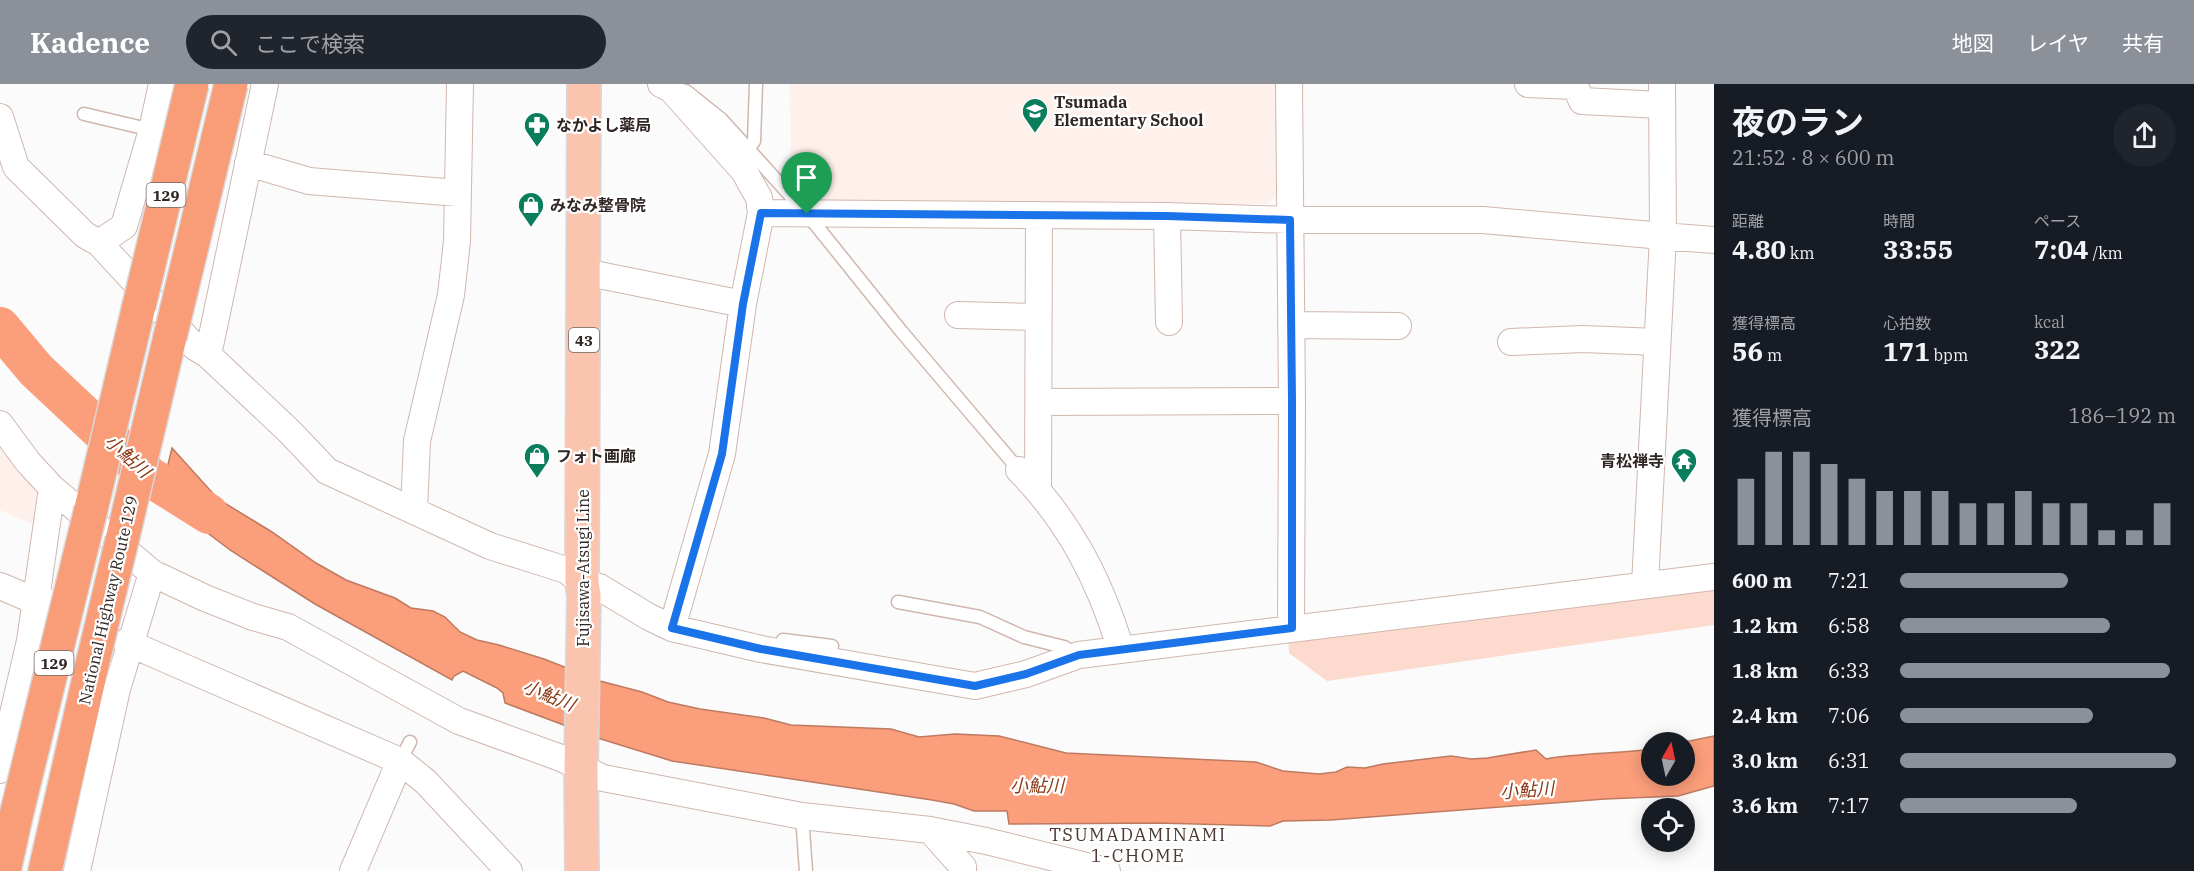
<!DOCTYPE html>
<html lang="ja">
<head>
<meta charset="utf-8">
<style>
	body { margin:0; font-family:"IBM Plex Serif","Noto Sans JP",serif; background:#20242c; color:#f1f3f6; height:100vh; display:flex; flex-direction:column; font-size:22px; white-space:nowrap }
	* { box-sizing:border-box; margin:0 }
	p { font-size:20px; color:#9ea1a6 }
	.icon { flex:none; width:33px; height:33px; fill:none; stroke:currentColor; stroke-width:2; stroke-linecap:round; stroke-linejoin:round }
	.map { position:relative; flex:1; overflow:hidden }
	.side { display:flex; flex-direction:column; background:#171b24; width:480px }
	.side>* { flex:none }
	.needle { width:39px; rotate:9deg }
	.fabs { position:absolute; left:1641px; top:648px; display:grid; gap:12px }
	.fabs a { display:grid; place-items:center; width:54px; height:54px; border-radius:50%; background:#171b24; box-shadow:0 3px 15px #0003; font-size:30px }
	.pin { position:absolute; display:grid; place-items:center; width:51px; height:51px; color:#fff; margin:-62px -26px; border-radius:50% 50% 50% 0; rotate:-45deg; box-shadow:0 0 6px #0007 }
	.pin .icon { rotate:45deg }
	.round { display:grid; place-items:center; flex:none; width:63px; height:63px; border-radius:32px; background:#20242c }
	.overview { display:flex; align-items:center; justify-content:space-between; height:102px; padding:0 18px }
	h1 { font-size:33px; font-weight:700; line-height:45px }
	.metrics { display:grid; grid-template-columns:repeat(3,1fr); gap:9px; height:102px; padding:6px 18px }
	.metrics div { display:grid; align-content:center }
	.metrics b { font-size:26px; font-weight:700 }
	.metrics small { font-size:16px; font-weight:400 }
	.metrics p { font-size:16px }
	.chart { height:168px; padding:12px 18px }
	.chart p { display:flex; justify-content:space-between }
	.chart svg { width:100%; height:108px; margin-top:6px; stroke:#8c9099; stroke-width:6 }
	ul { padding:0 18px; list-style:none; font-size:20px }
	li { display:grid; grid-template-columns:96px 72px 1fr; align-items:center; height:45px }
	li i { height:15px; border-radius:8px; background:#8c9099 }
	header { display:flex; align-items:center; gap:36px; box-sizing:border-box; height:84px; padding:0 30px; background:#8c9099; color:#fff }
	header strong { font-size:28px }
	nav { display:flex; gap:33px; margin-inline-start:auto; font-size:21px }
	.search { width:420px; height:54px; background:#20242c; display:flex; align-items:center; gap:15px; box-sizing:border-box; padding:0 21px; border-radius:33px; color:#9ea1a6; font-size:22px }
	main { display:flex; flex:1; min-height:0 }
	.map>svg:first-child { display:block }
	.built { fill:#fef1eb }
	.green { fill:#fcdacd }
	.water { fill:#fb9e7b; stroke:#be7a61; stroke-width:1.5 }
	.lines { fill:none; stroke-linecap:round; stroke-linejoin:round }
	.river { stroke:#fb9e7b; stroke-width:40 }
	.lane-casing { stroke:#d0b7ae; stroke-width:15 }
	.street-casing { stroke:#d0b7ae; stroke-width:28 }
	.primary-casing { stroke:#dad8d7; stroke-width:36 }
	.highway-casing { stroke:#dad8d7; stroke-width:36 }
	.lane { stroke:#fff; stroke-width:12 }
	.street { stroke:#fff; stroke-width:26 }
	.primary { stroke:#fbc4ae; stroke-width:33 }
	.highway { stroke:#f99c78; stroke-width:33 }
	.highway-bridge-casing { stroke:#dad8d7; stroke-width:36; stroke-linecap:butt }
	.highway-bridge { stroke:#f99c78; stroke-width:33 }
	.route-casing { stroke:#fff; stroke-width:12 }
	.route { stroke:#1a73e8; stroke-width:8 }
	.labels { text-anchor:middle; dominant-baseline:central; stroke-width:4.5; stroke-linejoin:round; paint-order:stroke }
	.shield { fill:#fff; stroke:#6e6765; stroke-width:1.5 }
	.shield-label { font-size:15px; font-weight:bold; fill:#302623 }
	.poi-label { font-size:16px; font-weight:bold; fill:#302623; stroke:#fff; text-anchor:start }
	.street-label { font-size:16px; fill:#302623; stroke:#fff }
	.water-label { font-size:18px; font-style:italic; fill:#8a3915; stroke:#fff }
	.neighbourhood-label { font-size:18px; letter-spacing:1.5px; fill:#4d3931; stroke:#fff }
</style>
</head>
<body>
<header>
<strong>Kadence</strong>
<div class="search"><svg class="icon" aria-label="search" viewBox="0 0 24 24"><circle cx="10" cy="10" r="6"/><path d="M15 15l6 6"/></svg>ここで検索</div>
<nav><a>地図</a><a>レイヤ</a><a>共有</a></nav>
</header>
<main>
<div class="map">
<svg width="1714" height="787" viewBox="0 0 1714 787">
	<rect width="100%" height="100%" fill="#fbfbfb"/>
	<path class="built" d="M790,0h490l-2,110 -10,10 -444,-1 -33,-20z
		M0,354l43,53 -2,37 -41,-18z"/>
	<path class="green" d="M1714,499v42l-387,56 -38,-28 -1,-19z"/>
	<path class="water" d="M172,364l46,51 54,33 44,31 30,17 49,18 16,10 22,3 12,6 15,15 17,8 22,5 45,14 56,22 42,11 26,10 32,7 64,9 27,7 100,4 28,8 36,-3 44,2 67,17 190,9 27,9 36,3 17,-2 11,-5 18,1 18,-4 68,-8 20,3 16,-1 49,-8 10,9c35,-6 70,-5 105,-10l1,27h32v-34l30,-6v50l-36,10 -73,3 -274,21 -48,1 -13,5 -112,-3 -149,1 -2,-13h-33l-20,-7 -22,-4 -260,-39 -71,-22 -96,-36 -2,-10 -6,-5 -34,-17 -9,5 -2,4 -137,-76 -85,-54 -70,-53z"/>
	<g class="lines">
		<path class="river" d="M0,243l36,43 114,107 59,37"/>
		<g class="lane-casing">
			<path id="lane" d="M686,7l35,28 86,95 94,117 118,139
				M84,30l68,16
				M748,66l6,-9 2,-57
				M898,518l82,15 44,20 40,10 14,8
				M780,568l3,-12 49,6
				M400,677l10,-19
				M802,732l4,55"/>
		</g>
		<g class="street-casing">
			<path id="street" d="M661,0l10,5 73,82 15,27 2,15 -18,91 -21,150 -50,174
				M1289,0l3,317 -1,227
				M1528,0l47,2 7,15 79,4
				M1662,0l1,152 51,4
				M0,33l16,50 69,68 14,8 96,104 13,8 81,76 38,40 163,75 76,24 16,12 17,5 50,30 23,11 89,21 214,37 51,-12 53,-19 635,-78
				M248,79l61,18 149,12
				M761,129l406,3 123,4h193l180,16 -18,349
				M1167,132l2,106
				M99,159l25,-17 28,-96 10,-46
				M584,188l159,32
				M958,231l80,2
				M1291,241l107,1
				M1511,258l72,-3 74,3
				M208,271l57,-271
				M1039,318l253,-1
				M0,340l28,38 24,26 100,85 53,25 48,19 35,10 171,94 102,37 42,20 199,38 128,14 56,11 121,30
				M1019,386c51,52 81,111 102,180
				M1038,405l1,-274
				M414,426l3,-69 34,-146 6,-54 3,-157
				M0,502l26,11 20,4
				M126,558l274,119 26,21 83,89
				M0,686l30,-129 22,-153
				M930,746l33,37v4
				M77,787l40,-182 35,-116
				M353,787l47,-110"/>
		</g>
		<g class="primary-casing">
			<path id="primary" d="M582,787l-1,-103 3,-172 -2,-14 2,-498"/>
		</g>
		<g class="highway-casing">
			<path id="highway" d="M91,425l48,-203
				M122,456l48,-203
				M4,787l12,-55
				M45,787l47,-206"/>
		</g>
		<use href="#lane" class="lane"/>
		<use href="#street" class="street"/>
		<use href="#primary" class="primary"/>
		<use href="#highway" class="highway"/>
		<g class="highway-bridge-casing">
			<path id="highway-bridge" d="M139,222l53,-222
				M170,253l61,-253
				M92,581l30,-125
				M16,732l75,-307"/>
		</g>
		<use href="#highway-bridge" class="highway-bridge"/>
	</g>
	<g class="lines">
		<g class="route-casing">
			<path id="route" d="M761,129l406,3 123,4 2,180v228l-213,27 -53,19 -51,12 -214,-37 -89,-21 50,-174 21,-150z"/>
		</g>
		<use href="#route" class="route"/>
	</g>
	<defs>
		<g id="school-pin" transform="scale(1.35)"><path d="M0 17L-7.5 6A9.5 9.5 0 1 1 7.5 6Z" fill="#0a7e5c" stroke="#fff"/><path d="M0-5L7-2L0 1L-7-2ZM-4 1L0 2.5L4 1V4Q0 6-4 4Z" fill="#fff"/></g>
		<g id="pharmacy-pin" transform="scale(1.35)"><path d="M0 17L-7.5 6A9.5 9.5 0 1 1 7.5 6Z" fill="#0a7e5c" stroke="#fff"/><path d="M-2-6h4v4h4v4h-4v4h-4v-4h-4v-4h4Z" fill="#fff"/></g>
		<g id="shop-pin" transform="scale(1.35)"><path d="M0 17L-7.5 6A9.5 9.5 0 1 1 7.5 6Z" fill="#0a7e5c" stroke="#fff"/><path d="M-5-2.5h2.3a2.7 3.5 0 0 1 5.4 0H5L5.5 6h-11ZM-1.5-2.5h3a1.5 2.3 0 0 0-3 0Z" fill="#fff"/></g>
		<g id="temple-pin" transform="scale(1.35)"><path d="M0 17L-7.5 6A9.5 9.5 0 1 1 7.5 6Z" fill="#0a7e5c" stroke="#fff"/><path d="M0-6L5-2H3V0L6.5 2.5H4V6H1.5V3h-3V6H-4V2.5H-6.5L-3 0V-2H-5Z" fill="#fff"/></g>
	</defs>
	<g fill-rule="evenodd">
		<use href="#school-pin" x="1035" y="27"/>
		<use href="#pharmacy-pin" x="537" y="41"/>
		<use href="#shop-pin" x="531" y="121"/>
		<use href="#shop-pin" x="537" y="372"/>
		<use href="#temple-pin" x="1684" y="377"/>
	</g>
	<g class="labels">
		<g class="shield">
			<rect x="146.5" y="99" width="39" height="24" rx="4.5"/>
			<rect x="569" y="244" width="30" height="24" rx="4.5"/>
			<rect x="34.5" y="567" width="39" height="24" rx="4.5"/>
		</g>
		<g class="shield-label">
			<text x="166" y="111">129</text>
			<text x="584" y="256">43</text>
			<text x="54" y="579">129</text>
		</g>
		<g class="poi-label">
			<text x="1054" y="18">Tsumada<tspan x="1054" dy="18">Elementary School</tspan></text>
			<text x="556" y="41">なかよし薬局</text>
			<text x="550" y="121">みなみ整骨院</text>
			<text x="556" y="372">フォト画廊</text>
			<text x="1664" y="377" text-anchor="end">青松禅寺</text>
		</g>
		<g class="street-label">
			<text transform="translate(583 484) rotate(-90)">Fujisawa-Atsugi Line</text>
			<text transform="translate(108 516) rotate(-77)">National Highway Route 129</text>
		</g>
		<g class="water-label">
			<text transform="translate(128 372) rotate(42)">小鮎川</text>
			<text transform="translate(549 611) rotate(22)">小鮎川</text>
			<text x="1037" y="701">小鮎川</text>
			<text transform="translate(1527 706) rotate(-4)">小鮎川</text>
		</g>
		<g class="neighbourhood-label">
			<text x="1138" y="750">TSUMADAMINAMI<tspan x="1138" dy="21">1-CHOME</tspan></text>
		</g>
	</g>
</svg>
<div class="fabs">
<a><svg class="needle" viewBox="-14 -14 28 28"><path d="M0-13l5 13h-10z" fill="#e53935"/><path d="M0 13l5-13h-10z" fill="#9ea1a6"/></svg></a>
<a><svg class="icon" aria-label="locate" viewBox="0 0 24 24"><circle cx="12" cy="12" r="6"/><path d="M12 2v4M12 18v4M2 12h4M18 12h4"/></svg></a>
</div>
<div class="pin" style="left:807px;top:130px;background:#1e9e55"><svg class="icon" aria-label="arrive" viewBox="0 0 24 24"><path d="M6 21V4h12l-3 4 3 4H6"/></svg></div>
</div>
<section class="side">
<div class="overview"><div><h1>夜のラン</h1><p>21:52 · 8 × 600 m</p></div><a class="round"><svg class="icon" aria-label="share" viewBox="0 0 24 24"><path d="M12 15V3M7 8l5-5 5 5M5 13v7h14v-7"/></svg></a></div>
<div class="metrics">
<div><p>距離</p><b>4.80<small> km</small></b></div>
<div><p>時間</p><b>33:55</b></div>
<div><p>ペース</p><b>7:04<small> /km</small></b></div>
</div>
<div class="metrics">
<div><p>獲得標高</p><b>56<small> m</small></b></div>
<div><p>心拍数</p><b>171<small> bpm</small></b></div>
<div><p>kcal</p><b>322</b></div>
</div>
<div class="chart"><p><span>獲得標高</span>186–192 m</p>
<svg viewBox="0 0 160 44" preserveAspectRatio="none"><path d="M5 44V17M15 44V6M25 44V6M35 44V11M45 44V17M55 44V22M65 44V22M75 44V22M85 44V27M95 44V27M105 44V22M115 44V27M125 44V27M135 44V38M145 44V38M155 44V27"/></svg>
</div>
<ul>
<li><b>600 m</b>7:21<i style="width:61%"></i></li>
<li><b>1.2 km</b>6:58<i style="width:76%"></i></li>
<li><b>1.8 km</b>6:33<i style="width:98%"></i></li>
<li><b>2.4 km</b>7:06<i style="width:70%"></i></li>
<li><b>3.0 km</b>6:31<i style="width:100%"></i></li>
<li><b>3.6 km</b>7:17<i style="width:64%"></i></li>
</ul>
</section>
</main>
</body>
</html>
